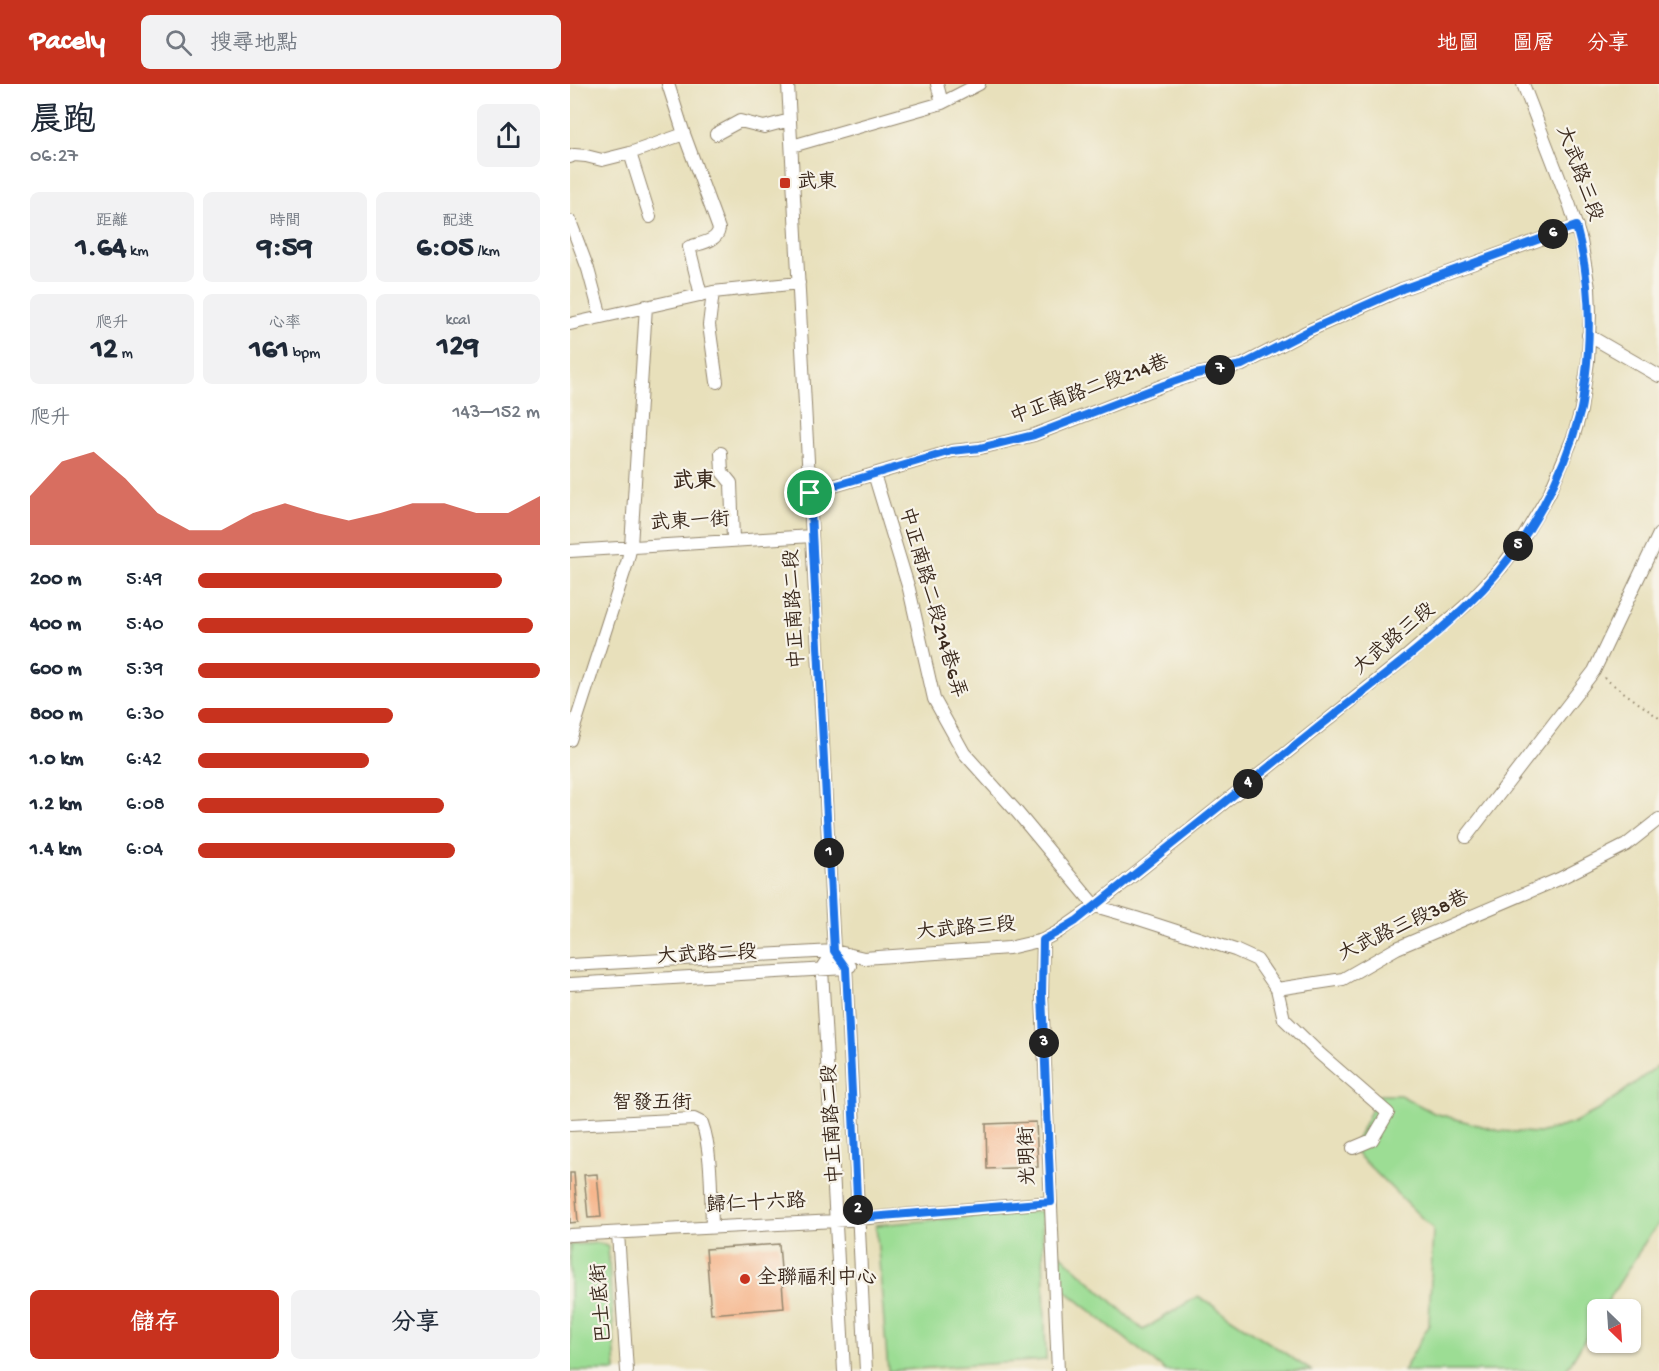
<!DOCTYPE html>
<html lang="zh-TW">
<head>
<meta charset="utf-8">
<style>
	body { margin:0; font-family:"Gochi Hand","LXGW WenKai TC",sans-serif; background:#f2f2f3; color:#1f2937; height:100vh; display:flex; flex-direction:column; font-size:22px; white-space:nowrap }
	* { box-sizing:border-box; margin:0 }
	p { font-size:20px; color:#747a83 }
	.icon { flex:none; width:33px; height:33px; fill:none; stroke:currentColor; stroke-width:2; stroke-linecap:round; stroke-linejoin:round }
	.map { position:relative; flex:1; overflow:hidden }
	.sheet { display:flex; flex-direction:column; background:#fff; width:570px }
	.sheet>* { flex:none }
	.needle { width:39px; rotate:155deg }
	.tools { position:absolute; left:1017px; top:1215px; display:grid; gap:12px }
	.tools a { display:grid; place-items:center; width:54px; height:54px; border-radius:9px; background:#fff; box-shadow:0 2px 4px #0004; font-size:30px }
	.pin { position:absolute; display:grid; place-items:center; width:51px; height:51px; color:#fff; margin:-26px; border:3px solid #fff; border-radius:50%; box-shadow:0 2px 6px #0007 }
	.km { position:absolute; width:30px; height:30px; margin:-15px; border-radius:50%; background:#222; color:#fff; font-size:16px; line-height:30px; text-align:center }
	.round { display:grid; place-items:center; flex:none; width:63px; height:63px; border-radius:9px; background:#f2f2f3 }
	.summary { display:flex; align-items:center; justify-content:space-between; height:102px; padding:0 30px }
	h1 { font-size:33px; font-weight:700; line-height:45px }
	.metrics { display:grid; grid-template-columns:repeat(3,1fr); gap:9px; height:102px; padding:6px 30px }
	.metrics div { display:grid; align-content:center; border-radius:9px; background:#f2f2f3; text-align:center }
	.metrics b { font-size:30px; font-weight:700 }
	.metrics small { font-size:16px; font-weight:400 }
	.metrics p { font-size:16px }
	.chart { height:168px; padding:12px 30px }
	.chart p { display:flex; justify-content:space-between }
	.chart svg { width:100%; height:108px; margin-top:6px; fill:#c8321e; opacity:.7 }
	.cta { display:flex; gap:12px; margin-top:auto; padding:12px 30px }
	.cta a { flex:1; height:69px; border-radius:9px; background:#c8321e; color:#fff; font-size:24px; font-weight:700; line-height:69px; text-align:center }
	.cta a+a { background:#f2f2f3; color:#1f2937 }
	ul { padding:0 30px; list-style:none; font-size:20px }
	li { display:grid; grid-template-columns:96px 72px 1fr; align-items:center; height:45px }
	li i { height:15px; border-radius:8px; background:#c8321e }
	header { display:flex; align-items:center; gap:36px; box-sizing:border-box; height:84px; padding:0 30px; background:#c8321e; color:#fff }
	header strong { font-size:28px }
	nav { display:flex; gap:33px; margin-inline-start:auto; font-size:21px }
	.search { width:420px; height:54px; background:#f2f2f3; display:flex; align-items:center; gap:15px; box-sizing:border-box; padding:0 21px; border-radius:9px; color:#747a83; font-size:22px }
	main { display:flex; flex:1; min-height:0 }
	.map>svg:first-child { display:block }
	.green { fill:#9cdd94; stroke:#6c8459; stroke-width:1.5 }
	.building { fill:#f6aa7b }
	.lines { fill:none; stroke-linecap:round; stroke-linejoin:round }
	.minor-casing { stroke:#92856c; stroke-width:14 }
	.path { stroke:#92856c; stroke-width:2; stroke-dasharray:1.5 4.5; stroke-linecap:butt }
	.minor { stroke:#fff; stroke-width:12 }
	.route-casing { stroke:#fff; stroke-width:12 }
	.route { stroke:#1a73e8; stroke-width:8 }
	.poi-dot { fill:#c8321e; stroke:#f7f3e8; stroke-width:2 }
	.labels { text-anchor:middle; dominant-baseline:central; stroke-width:4.5; stroke-linejoin:round; paint-order:stroke }
	.street-label { font-size:20px; fill:#3b2a1e; stroke:#f7f3e8 }
	.poi-label { font-size:20px; fill:#3b2a1e; stroke:#f7f3e8; text-anchor:start }
	.quarter-label { font-size:22px; font-weight:bold; fill:#3b2a1e; stroke:#f7f3e8 }
</style>
</head>
<body>
<header>
<strong>Pacely</strong>
<div class="search"><svg class="icon" aria-label="search" viewBox="0 0 24 24"><circle cx="10" cy="10" r="6"/><path d="M15 15l6 6"/></svg>搜尋地點</div>
<nav><a>地圖</a><a>圖層</a><a>分享</a></nav>
</header>
<main>
<section class="sheet">
<div class="summary"><div><h1>晨跑</h1><p>06:27</p></div><a class="round"><svg class="icon" aria-label="share" viewBox="0 0 24 24"><path d="M12 15V3M7 8l5-5 5 5M5 13v7h14v-7"/></svg></a></div>
<div class="metrics">
<div><p>距離</p><b>1.64<small> km</small></b></div>
<div><p>時間</p><b>9:59</b></div>
<div><p>配速</p><b>6:05<small> /km</small></b></div>
</div>
<div class="metrics">
<div><p>爬升</p><b>12<small> m</small></b></div>
<div><p>心率</p><b>161<small> bpm</small></b></div>
<div><p>kcal</p><b>129</b></div>
</div>
<div class="chart"><p><span>爬升</span>143–152 m</p>
<svg viewBox="0 0 160 44" preserveAspectRatio="none"><path d="M0 44V24L10 10L20 6L30 17L40 31L50 38L60 38L70 31L80 27L90 31L100 34L110 31L120 27L130 27L140 31L150 31L160 24V44z"/></svg>
</div>
<ul>
<li><b>200 m</b>5:49<i style="width:89%"></i></li>
<li><b>400 m</b>5:40<i style="width:98%"></i></li>
<li><b>600 m</b>5:39<i style="width:100%"></i></li>
<li><b>800 m</b>6:30<i style="width:57%"></i></li>
<li><b>1.0 km</b>6:42<i style="width:50%"></i></li>
<li><b>1.2 km</b>6:08<i style="width:72%"></i></li>
<li><b>1.4 km</b>6:04<i style="width:75%"></i></li>
</ul>
<div class="cta"><a>儲存</a><a>分享</a></div>
</section>
<div class="map">
<svg width="1089" height="1287" viewBox="0 0 1089 1287">
	<rect width="100%" height="100%" fill="#f7f3e8"/>
	<filter id="ink" filterUnits="userSpaceOnUse"><feTurbulence type="fractalNoise" baseFrequency=".0167" numOctaves="2"/><feDisplacementMap in="SourceGraphic" scale="12" xChannelSelector="R" yChannelSelector="G"/><feConvolveMatrix kernelMatrix="1 2 1 2 8 2 1 2 1" color-interpolation-filters="sRGB"/></filter>
	<filter id="wash" filterUnits="userSpaceOnUse"><feTurbulence type="fractalNoise" baseFrequency=".008" numOctaves="4" result="noise"/><feDisplacementMap in="SourceGraphic" scale="24" xChannelSelector="R" yChannelSelector="G"/><feGaussianBlur stdDeviation="1.35" result="paint"/><feColorMatrix in="noise" values="0 0 0 0 0 0 0 0 0 0 0 0 0 0 0 0 0 1.4 0 .05"/><feComposite in="paint" operator="in"/></filter>
	<g filter="url(#wash)">
		<rect width="100%" height="100%" fill="#e8e0bb"/>
		<path class="green" d="M1089,981v159l-12,15 -44,70 -5,1 -1,9 -30,50 2,2h-166l26,-46 4,-96 -81,-80 27,-54h21l34,18 66,18 39,2 32,-9 29,-15z
			M472,1127l4,149 -158,11 -12,-146z
			M30,1159l8,4 8,124h-46v-126z
			M488,1168l85,78 55,-34 114,75h-146l-104,-83z"/>
		<g id="blocks">
			<path class="building" d="M466,1038l2,45 -51,2 -1,-45z
				M0,1089h4l4,49 -8,1z
				M27,1090l4,43 -13,1 -4,-43z
				M209,1160l5,64 -73,6 -5,-65z"/>
		</g>
	</g>
	<g filter="url(#ink)">
		<use href="#blocks" fill-opacity="0" stroke="#92856c" stroke-width="1.5"/>
		<g class="lines">
			<g class="minor-casing">
				<path id="minor" d="M98,0l16,50 35,95c-2,13 -19,14 -30,18l12,48
					M218,0l46,867 12,17 20,403
					M367,0l5,19
					M146,50l24,-13 24,6 26,-7
					M222,62l150,-43 37,-19
					M60,69l20,64
					M0,73l4,-2 12,1 16,4 28,-7 54,-19
					M0,137l18,48 13,48
					M143,208l-4,33 8,57
					M0,240l143,-32 86,-9
					M1018,251l71,41
					M151,369l1,19 9,11 2,57
					M304,390l35,115 25,110 30,54 53,59 78,94 41,12 99,32 22,10 20,29 66,-10 54,-31 162,-69 67,-34 33,-26
					M240,409l142,-42 28,-3 54,-13 130,-50 32,-11 46,-9 68,-35 92,-41 175,-63
					M0,467l242,-15
					M0,656l57,-177 4,-17 15,-240
					M896,753l128,-166 65,-137
					M473,856l-1,55 16,376
					M264,867l-12,18 22,402
					M0,881l264,-14 30,7 145,-10 34,-8 15,-8 37,-26 305,-244 65,-56 36,-38 20,-27 28,-47 25,-59 7,-25 7,-49 2,-48 -1,-25 -8,-47 -11,-35 -47,-122
					M0,900l276,-16 4,-2
					M707,905l7,30 36,35 68,59 -16,27 -19,8
					M0,1041l124,-6 8,4c10,27 9,74 10,104
					M48,1149l9,138
					M0,1151l265,-14 216,-19"/>
			</g>
			<path class="path" d="M1034,594l55,40"/>
			<use href="#minor" class="minor"/>
		</g>
	</g>
	<g class="lines" filter="url(#ink)">
		<g class="route-casing">
			<path id="route" d="M1006,142c14,51 16,102 9,155 -2,11 -2,22 -5,32 -17,64 -51,127 -97,176 -51,53 -116,99 -173,145 -78,62 -156,125 -234,187l-18,11 -15,8 -1,55 9,207 -193,16 -12,-250 -12,-17 -24,-458 142,-42 28,-3 54,-13 130,-50 32,-11 46,-9 68,-35 92,-41z"/>
		</g>
		<use href="#route" class="route"/>
	</g>
	<g class="poi-dot">
		<rect x="209" y="93" width="12" height="12" rx="3"/>
		<circle cx="175" cy="1195" r="6"/>
	</g>
	<g class="labels">
		<g class="street-label">
			<text transform="translate(1008 90) rotate(70)">大武路三段</text>
			<text transform="translate(520 307) rotate(-20)">中正南路二段214巷</text>
			<text transform="translate(120 439) rotate(-3)">武東一街</text>
			<text transform="translate(361 519) rotate(74)">中正南路二段214巷6弄</text>
			<text transform="translate(226 525) rotate(-93)">中正南路二段</text>
			<text transform="translate(825 556) rotate(-40)">大武路三段</text>
			<text transform="translate(834 843) rotate(-25)">大武路三段38巷</text>
			<text transform="translate(396 846) rotate(-5)">大武路三段</text>
			<text transform="translate(137 872) rotate(-3)">大武路二段</text>
			<text x="82" y="1020">智發五街</text>
			<text transform="translate(264 1040) rotate(-93)">中正南路二段</text>
			<text transform="translate(459 1072) rotate(-92)">光明街</text>
			<text transform="translate(186 1121) rotate(-3)">歸仁十六路</text>
			<text transform="translate(33 1219) rotate(-94)">巴士底街</text>
		</g>
		<g class="poi-label">
			<text x="227" y="99">武東</text>
			<text x="187" y="1195">全聯福利中心</text>
		</g>
		<g class="quarter-label">
			<text x="124" y="399">武東</text>
		</g>
	</g>
</svg>
<div class="tools">
<a><svg class="needle" viewBox="-14 -14 28 28"><path d="M0-13l5 13h-10z" fill="#e53935"/><path d="M0 13l5-13h-10z" fill="#747a83"/></svg></a>
</div>
<div class="pin" style="left:240px;top:409px;background:#1e9e55"><svg class="icon" aria-label="arrive" viewBox="0 0 24 24"><path d="M6 21V4h12l-3 4 3 4H6"/></svg></div>
<b class="km" style="left:259px;top:769px">1</b>
<b class="km" style="left:288px;top:1126px">2</b>
<b class="km" style="left:474px;top:959px">3</b>
<b class="km" style="left:678px;top:700px">4</b>
<b class="km" style="left:948px;top:462px">5</b>
<b class="km" style="left:983px;top:150px">6</b>
<b class="km" style="left:650px;top:286px">7</b>
</div>
</main>
</body>
</html>
